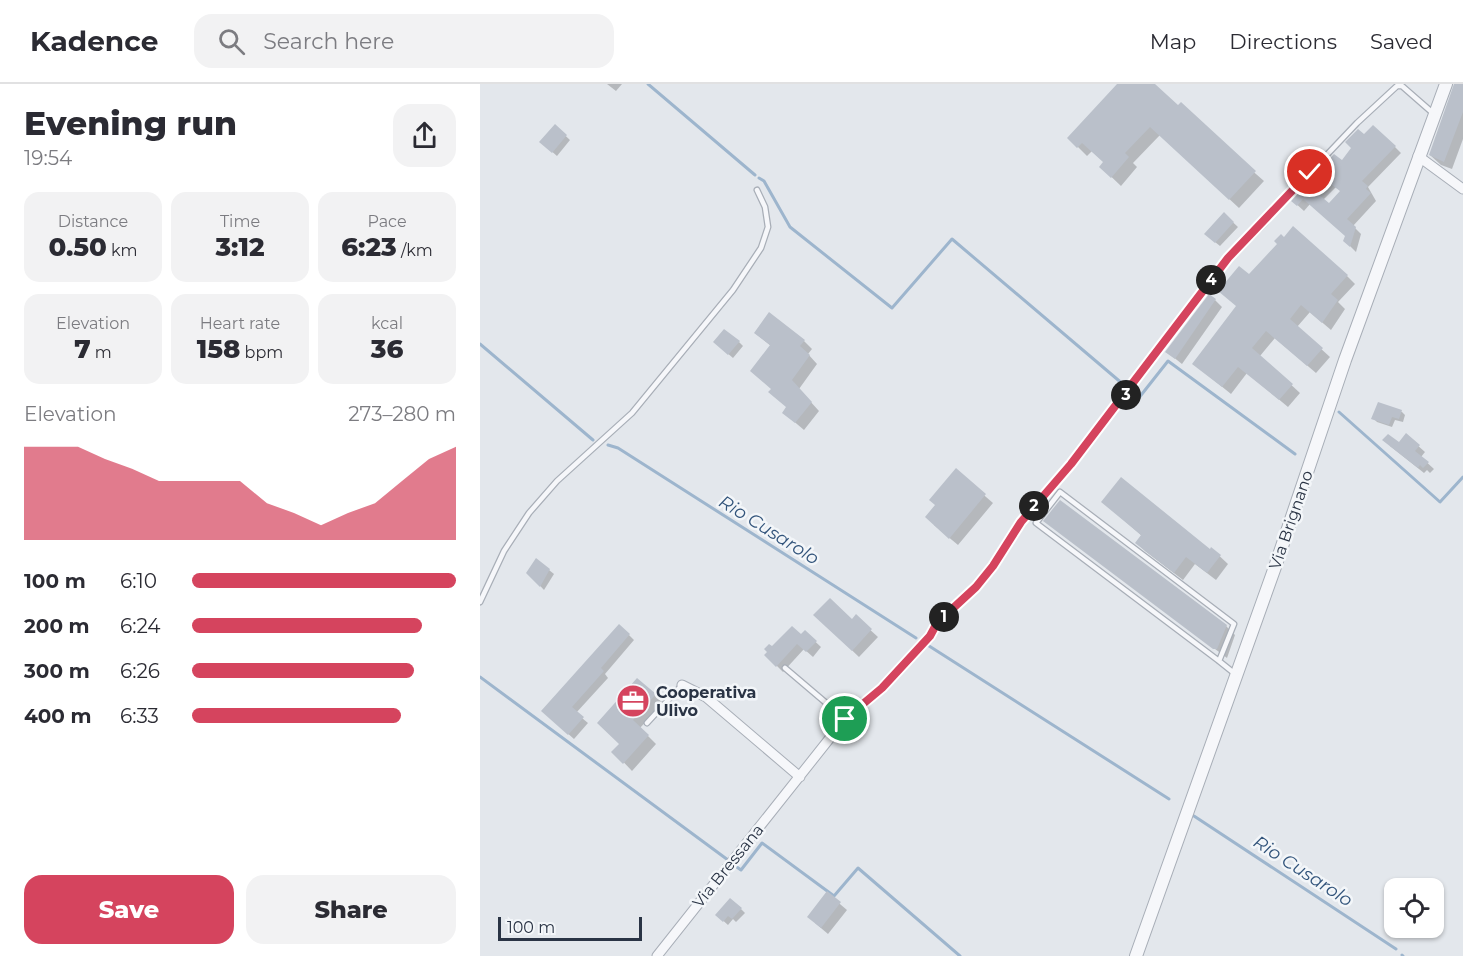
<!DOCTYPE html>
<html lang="en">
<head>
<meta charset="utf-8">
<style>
	body { margin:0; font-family:Montserrat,sans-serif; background:#f2f2f3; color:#2b2b33; height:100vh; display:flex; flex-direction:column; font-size:22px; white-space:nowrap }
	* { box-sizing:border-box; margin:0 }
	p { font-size:20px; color:#7c7c81 }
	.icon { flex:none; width:33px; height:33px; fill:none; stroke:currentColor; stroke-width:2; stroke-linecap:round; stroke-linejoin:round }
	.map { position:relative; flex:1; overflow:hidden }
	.drawer { display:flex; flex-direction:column; background:#fff; width:480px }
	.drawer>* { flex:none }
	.fabs { position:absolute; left:904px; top:794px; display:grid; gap:12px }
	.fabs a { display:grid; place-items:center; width:60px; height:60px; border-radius:12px; background:#fff; box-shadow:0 2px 4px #0004; font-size:30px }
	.scale { position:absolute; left:18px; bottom:15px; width:144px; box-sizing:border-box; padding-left:6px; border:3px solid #2a3445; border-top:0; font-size:16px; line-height:21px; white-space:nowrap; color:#2a3445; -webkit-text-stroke:4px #f3f6f9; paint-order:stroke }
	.pin { position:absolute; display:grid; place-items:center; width:51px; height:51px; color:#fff; margin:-26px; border:3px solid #fff; border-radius:50%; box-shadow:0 2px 6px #0007 }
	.km { position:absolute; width:30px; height:30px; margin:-15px; border-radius:50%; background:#222; color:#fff; font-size:16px; line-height:30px; text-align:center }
	.round { display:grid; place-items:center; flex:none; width:63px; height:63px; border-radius:18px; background:#f2f2f3 }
	.summary { display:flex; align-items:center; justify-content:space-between; height:102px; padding:0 24px }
	h1 { font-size:33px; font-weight:800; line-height:45px }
	.figures { display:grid; grid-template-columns:repeat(3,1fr); gap:9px; height:102px; padding:6px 24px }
	.figures div { display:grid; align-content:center; border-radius:15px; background:#f2f2f3; text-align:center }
	.figures b { font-size:26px; font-weight:800 }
	.figures small { font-size:16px; font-weight:400 }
	.figures p { font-size:16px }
	.chart { height:168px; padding:12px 24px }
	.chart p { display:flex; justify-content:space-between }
	.chart svg { width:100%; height:108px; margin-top:6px; fill:#d5445e; opacity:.7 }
	.primary-button { display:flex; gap:12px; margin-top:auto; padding:12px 24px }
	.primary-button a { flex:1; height:69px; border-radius:18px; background:#d5445e; color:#fff; font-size:24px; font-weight:800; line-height:69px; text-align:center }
	.primary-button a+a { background:#f2f2f3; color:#2b2b33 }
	ul { padding:0 24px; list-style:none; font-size:20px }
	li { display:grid; grid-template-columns:96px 72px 1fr; align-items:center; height:45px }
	li i { height:15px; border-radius:8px; background:#d5445e }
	header { display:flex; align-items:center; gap:36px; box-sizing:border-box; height:84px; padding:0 30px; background:#fff; border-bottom:2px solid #e1e1e2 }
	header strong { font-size:28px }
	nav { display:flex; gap:33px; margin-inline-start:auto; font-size:21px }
	.search { width:420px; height:54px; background:#f2f2f3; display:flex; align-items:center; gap:15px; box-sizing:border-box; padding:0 21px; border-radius:18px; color:#7c7c81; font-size:22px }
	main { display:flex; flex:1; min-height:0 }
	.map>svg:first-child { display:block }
	.shadow { fill:#0003; fill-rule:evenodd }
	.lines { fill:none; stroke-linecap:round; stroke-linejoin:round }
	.stream { stroke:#9db5cd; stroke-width:3 }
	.building { fill:#bac0ca; fill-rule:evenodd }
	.service-casing { stroke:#a8aeb7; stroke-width:7 }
	.minor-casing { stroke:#a8aeb7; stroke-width:11 }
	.tertiary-casing { stroke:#a8aeb7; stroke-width:14 }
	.service { stroke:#f6f7fa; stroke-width:4.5 }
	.minor { stroke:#f6f7fa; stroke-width:9 }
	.tertiary { stroke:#f6f7fa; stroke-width:12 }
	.route-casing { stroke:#fff; stroke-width:12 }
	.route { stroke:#d5445e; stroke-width:8 }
	.labels { text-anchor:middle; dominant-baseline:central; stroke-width:5; stroke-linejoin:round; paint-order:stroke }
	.street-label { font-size:16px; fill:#2a3445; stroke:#f3f6f9 }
	.poi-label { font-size:16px; font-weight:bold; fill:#2a3445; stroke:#f3f6f9; text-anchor:start }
	.water-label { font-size:18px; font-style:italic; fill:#32547b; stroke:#f3f6f9 }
</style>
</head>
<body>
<header>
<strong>Kadence</strong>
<div class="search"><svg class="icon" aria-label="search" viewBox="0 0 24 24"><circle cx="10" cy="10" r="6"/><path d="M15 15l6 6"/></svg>Search here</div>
<nav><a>Map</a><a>Directions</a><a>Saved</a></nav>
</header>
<main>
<section class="drawer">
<div class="summary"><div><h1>Evening run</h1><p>19:54</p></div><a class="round"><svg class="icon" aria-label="share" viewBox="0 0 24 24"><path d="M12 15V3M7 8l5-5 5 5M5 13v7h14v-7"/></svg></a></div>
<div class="figures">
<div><p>Distance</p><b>0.50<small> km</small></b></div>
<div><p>Time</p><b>3:12</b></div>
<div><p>Pace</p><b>6:23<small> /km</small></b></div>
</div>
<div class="figures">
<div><p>Elevation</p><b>7<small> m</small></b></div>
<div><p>Heart rate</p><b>158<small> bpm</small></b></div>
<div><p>kcal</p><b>36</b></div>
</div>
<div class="chart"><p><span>Elevation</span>273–280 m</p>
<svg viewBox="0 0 160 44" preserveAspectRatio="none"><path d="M0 44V6L10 6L20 6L30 11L40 15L50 20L60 20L70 20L80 20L90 29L100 33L110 38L120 33L130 29L140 20L150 11L160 6V44z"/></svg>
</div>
<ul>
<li><b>100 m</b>6:10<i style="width:100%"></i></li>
<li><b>200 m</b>6:24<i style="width:87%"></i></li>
<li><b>300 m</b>6:26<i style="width:84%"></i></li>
<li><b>400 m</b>6:33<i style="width:79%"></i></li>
</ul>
<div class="primary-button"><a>Save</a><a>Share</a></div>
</section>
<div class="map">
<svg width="983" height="872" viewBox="0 0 983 872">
	<rect width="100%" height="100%" fill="#e3e7ec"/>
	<path class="shadow" d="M127,0h15l-6,7z
		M640,0h33l111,97 -25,27 -79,-73 -27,28 4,4 -16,19 -20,-19 4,-4 -13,-12 -5,5 -18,-18z
		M975,0h8v55l-11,30 -11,-4 -11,-10z
		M75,42l15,14 -13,16 -16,-14z
		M884,53l31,10 6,6 -33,34 8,14 -23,25 8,8 -5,18 -11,-11 1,-5 -36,-32 -6,7 -11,-10 50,-38zM856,103l6,5 -13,13 -6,-5z
		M744,130l14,13 -18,19 -10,-8z
		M769,192h98l8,8 -17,18 7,7 -14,21 -21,-18 -13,15 33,30 -14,16 -41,-35 -15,18 40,37 -12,14 -41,-34 -16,21 -37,-30 44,-57z
		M735,216l7,7 -40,57 -15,-12z
		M275,249l49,8 8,8 -4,5 9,10 -18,25 20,22 -15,19 -20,-17 4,-5 -15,-19 -2,-43z
		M259,258l4,4 -10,12 -14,-12z
		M899,319l23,9 3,3 -2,7 -8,-2 -3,7 -15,-5 -4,-4z
		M926,351l19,17 -4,5 13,12 -4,4 -3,-3 -3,3 -34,-27 9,-2z
		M476,387l37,32 -35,42 -24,-20 2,-20z
		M623,418l107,49 2,-2 16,15 -12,16 -21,-16 -12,16 -38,-29 -8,-8 5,-7z
		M565,437l181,105 9,9 -8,23z
		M69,486l5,4 -10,16 -16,-17z
		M335,531l37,6 4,-4 22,20 -19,20z
		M140,542l14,14 -29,34 3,4 -32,35 12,10 -14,16 -26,-23z
		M325,548l16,15 -8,10 -9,-8 -21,23 -17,-17z
		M158,596l25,23 -23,25 16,16 -24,27 -18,-19 7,-8z
		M347,809l20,17 -19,24 -13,-11z
		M261,825l4,4 -9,9 -3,-3 -5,6 -11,-10z"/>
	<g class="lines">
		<path class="stream" d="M168,0l107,91
			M279,94l5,3 26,46 102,81 60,-69 172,146
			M0,260l113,96
			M654,312l4,3 30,-38 127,93
			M859,328l101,90 23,-25
			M128,361l10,3 298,190
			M446,560l243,155
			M0,593l248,183
			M714,732l202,133
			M254,781l7,5 21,-27 72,53 24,-28 102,88
			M922,871l1,1"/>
	</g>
	<path class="building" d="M637,0h38l23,21 3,-3 75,69 -27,29 -79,-73 -25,26 4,4 -18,21 -12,-11 4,-5 -21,-19 -5,5 -10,-10z
		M974,0h9v28l-19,50 -15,-7z
		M75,40l12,11 -15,18 -13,-11z
		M893,41l23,21 -34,35 6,5 -2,3 5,4 -24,26 9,8 -6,20 -7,-6 2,-5 -42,-37 -6,7 -6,-5 43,-47 8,6 9,-12 -6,-6 13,-13 6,5zM848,98l12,9 -11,12 -11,-9z
		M744,128l10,10 -19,21 -11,-9z
		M813,142l55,49 -17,19 7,6 -16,23 -21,-18 -11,14 33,29 -16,18 -41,-35 -14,17 41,36 -14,16 -41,-33 -16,20 -30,-23 44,-58 -18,-15 21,-25 10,8 28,-30 -3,-3 7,-7 3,3z
		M729,210l7,5 -41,60 -10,-7z
		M289,228l36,28 -5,6 10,9 -18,25 20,22 -17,21 -13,-10 4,-6 -18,-15 3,-3 -21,-18 20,-26 -16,-12z
		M244,245l16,12 -12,14 -15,-13z
		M898,318l24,8 -3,9 -7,-2 -3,8 -18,-6z
		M926,349l14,12 -5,6 14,11 -6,6 -3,-3 -2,3 -36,-28 6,-6 11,8z
		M476,384l30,26 -37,45 -24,-22 10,-12 -6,-5z
		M641,393l89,72 1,-2 10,8 -14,18 -21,-16 -12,16 -39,-30 6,-8 -40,-33z
		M580,416l167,125 -10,24h-4l-170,-128z
		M56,474l14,11 -10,18 -14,-14z
		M350,514l22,21 4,-5 16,15 -20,22 -39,-36z
		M139,540l11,10 -29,34 3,3 -32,36 12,10 -16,18 -27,-24z
		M312,542l9,8 4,-4 12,11 -11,11 -9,-8 -21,23 -12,-12 3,-3 -3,-3 5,-5 3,2z
		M157,594l19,16 -23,26 16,15 -26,29 -12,-12 8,-8 -22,-21z
		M347,807l14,11 -20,26 -14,-11z
		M250,814l12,10 -10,11 -4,-3 -5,6 -8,-7z"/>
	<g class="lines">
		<g class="service-casing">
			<path id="service" d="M784,137l93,-98 40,-37h5l32,28
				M0,518l24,-51 25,-38 28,-32 75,-68 101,-123 28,-42 7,-21 -3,-20 -8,-17
				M739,577l15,-37 -174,-132 -24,31 183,138 15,12
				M305,584l60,51
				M167,639l35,-38"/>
		</g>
		<g class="minor-casing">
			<path id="minor" d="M938,72l45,33
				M202,601l24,12 94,80
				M177,872l188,-237 37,-31 48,-52 7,-13 39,-36 17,-21 28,-44 50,-58 157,-206 36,-37"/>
		</g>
		<g class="tertiary-casing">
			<path id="tertiary" d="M656,872l139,-389 70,-207 101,-276"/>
		</g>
		<use href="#service" class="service"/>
		<use href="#minor" class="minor"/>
		<use href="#tertiary" class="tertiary"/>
	</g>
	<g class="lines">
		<g class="route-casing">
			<path id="route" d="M365,635l37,-31 48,-52 7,-13 39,-36 17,-21 28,-44 50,-58 157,-206 82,-86"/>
		</g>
		<use href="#route" class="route"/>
	</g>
	<defs>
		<g id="office-disc" transform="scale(1.725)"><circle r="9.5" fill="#d5445e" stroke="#f3f6f9"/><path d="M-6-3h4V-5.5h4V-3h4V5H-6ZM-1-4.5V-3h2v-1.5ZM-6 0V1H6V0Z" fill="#fff"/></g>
	</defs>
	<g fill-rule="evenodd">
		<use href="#office-disc" x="153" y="617"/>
	</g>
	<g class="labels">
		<g class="street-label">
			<text transform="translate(811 436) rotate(-71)">Via Brignano</text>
			<text transform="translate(248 782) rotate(-51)">Via Bressana</text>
		</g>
		<g class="poi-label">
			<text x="176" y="608">Cooperativa<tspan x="176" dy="18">Ulivo</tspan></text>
		</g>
		<g class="water-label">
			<text transform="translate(289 446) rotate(32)">Rio Cusarolo</text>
			<text transform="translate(823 787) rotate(33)">Rio Cusarolo</text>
		</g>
	</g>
</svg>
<div class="fabs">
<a><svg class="icon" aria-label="locate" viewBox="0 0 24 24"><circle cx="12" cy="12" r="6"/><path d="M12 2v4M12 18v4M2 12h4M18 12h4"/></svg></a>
</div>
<div class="scale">100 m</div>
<div class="pin" style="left:365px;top:635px;background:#1e9e55"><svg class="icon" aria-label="arrive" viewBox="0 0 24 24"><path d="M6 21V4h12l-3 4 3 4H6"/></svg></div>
<div class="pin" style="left:830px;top:88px;background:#d93025"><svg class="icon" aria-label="check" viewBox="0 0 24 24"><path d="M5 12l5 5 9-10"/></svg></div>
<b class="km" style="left:464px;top:533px">1</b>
<b class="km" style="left:554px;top:422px">2</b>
<b class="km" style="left:646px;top:311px">3</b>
<b class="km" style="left:731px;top:196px">4</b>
</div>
</main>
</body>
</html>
